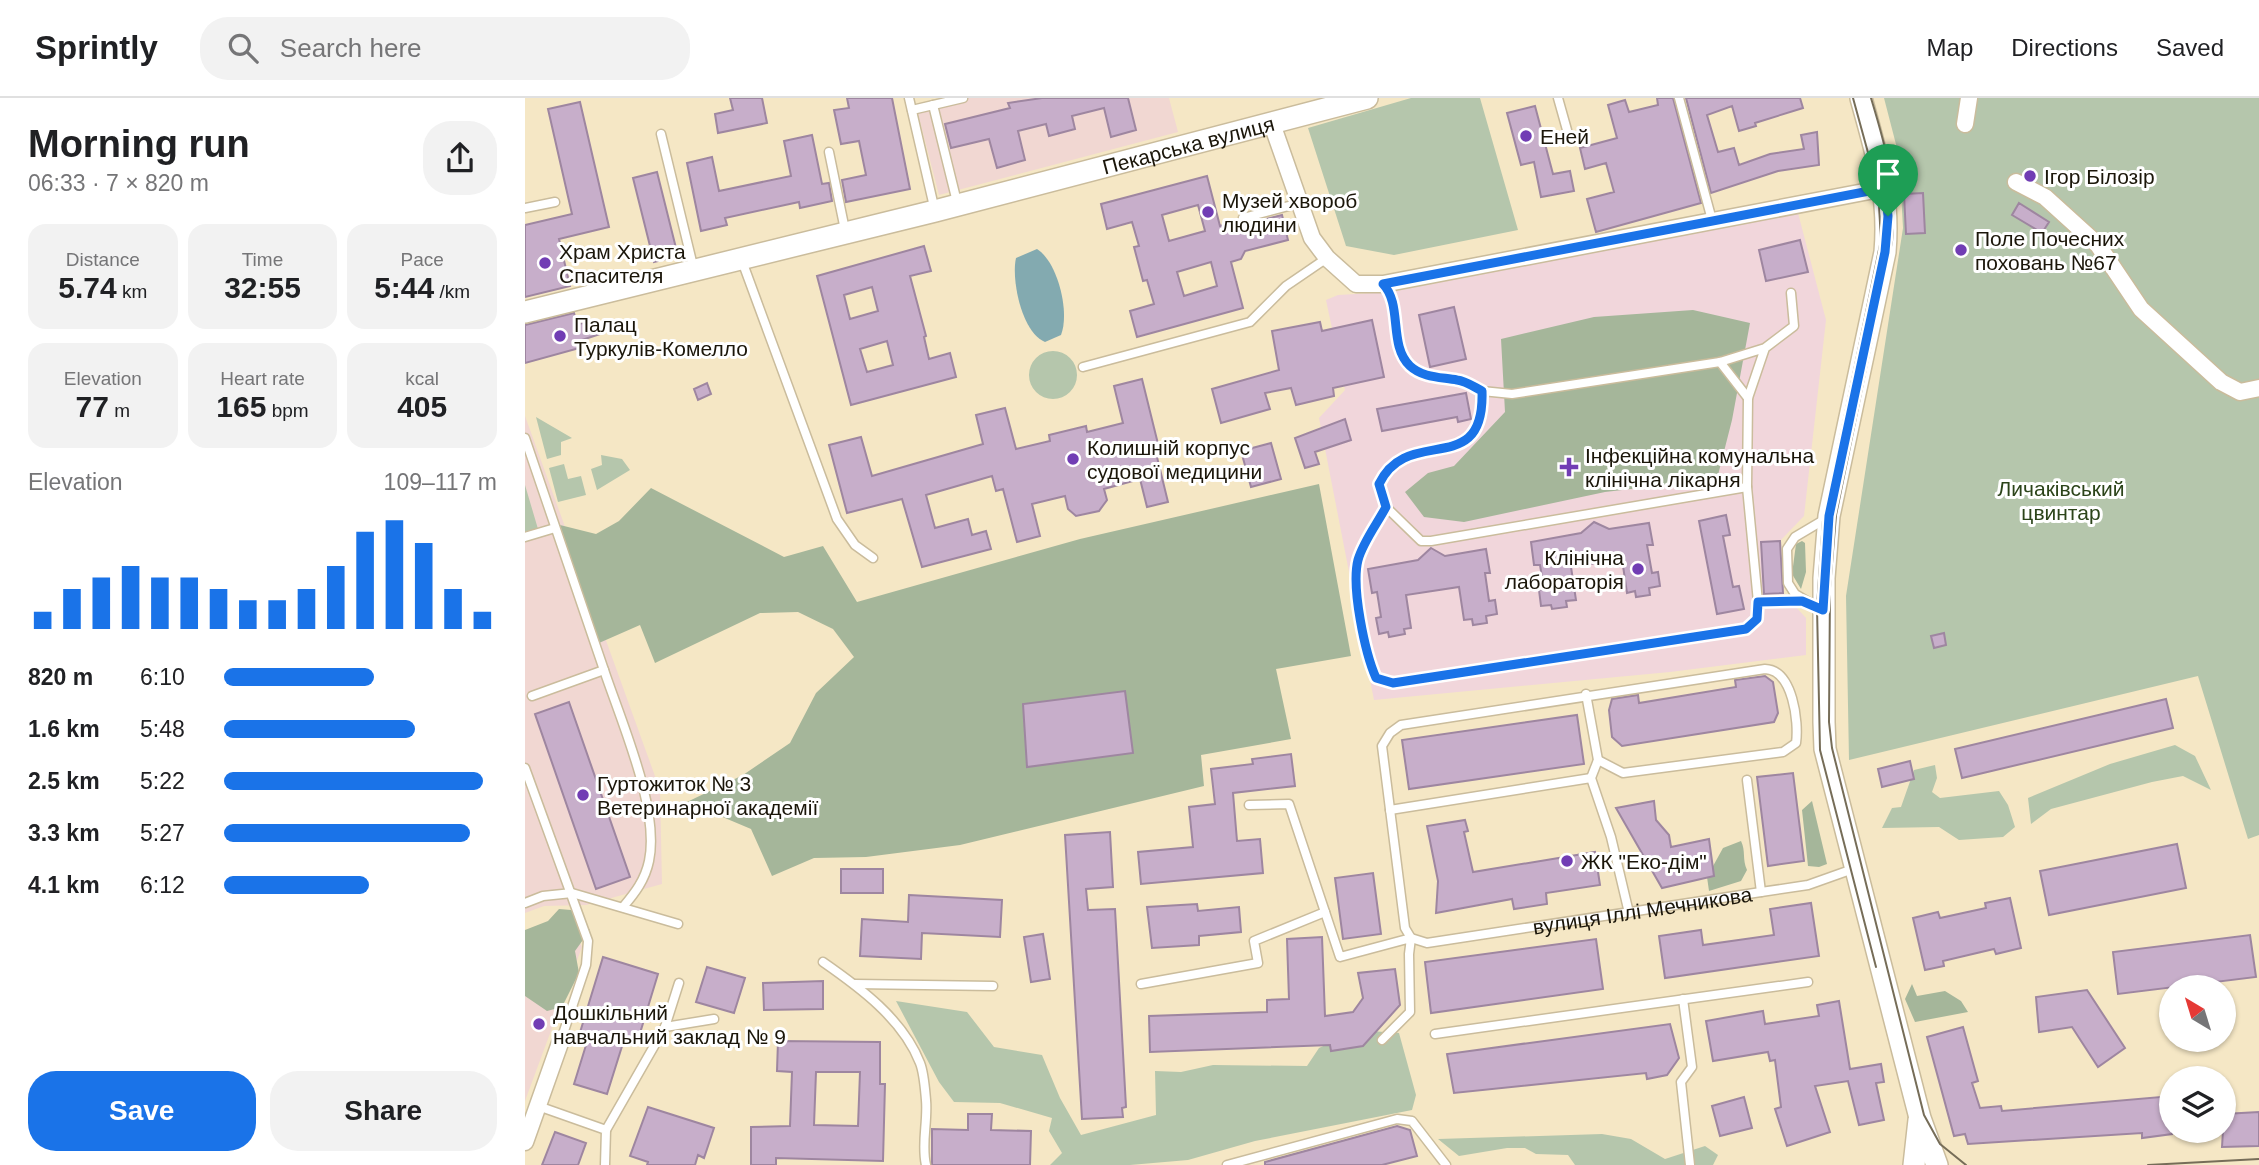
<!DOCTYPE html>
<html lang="en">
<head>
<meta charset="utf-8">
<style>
	body { margin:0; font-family:Helvetica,sans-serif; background:#f2f2f2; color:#202124; height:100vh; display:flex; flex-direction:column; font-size:26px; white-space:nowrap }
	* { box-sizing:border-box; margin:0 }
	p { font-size:23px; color:#757577 }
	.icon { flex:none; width:38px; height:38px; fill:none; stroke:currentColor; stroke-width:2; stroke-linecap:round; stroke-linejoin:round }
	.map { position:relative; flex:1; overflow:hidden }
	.side { display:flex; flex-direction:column; background:#fff; width:525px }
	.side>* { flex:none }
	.needle { width:46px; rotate:322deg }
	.fabs { position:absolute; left:1634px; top:877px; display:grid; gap:14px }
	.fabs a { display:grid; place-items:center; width:77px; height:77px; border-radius:50%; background:#fff; box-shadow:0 2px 5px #0004; font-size:35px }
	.pin { position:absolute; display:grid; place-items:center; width:60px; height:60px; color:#fff; margin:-72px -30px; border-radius:50% 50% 50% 0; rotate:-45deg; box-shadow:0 0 7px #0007 }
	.pin .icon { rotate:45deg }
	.round { display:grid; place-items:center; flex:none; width:74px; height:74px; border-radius:28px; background:#f2f2f2 }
	.headline { display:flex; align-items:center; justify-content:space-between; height:119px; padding:0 28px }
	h1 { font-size:38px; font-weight:700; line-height:52px }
	.figures { display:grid; grid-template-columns:repeat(3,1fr); gap:10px; height:119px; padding:7px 28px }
	.figures div { display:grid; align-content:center; border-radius:18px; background:#f2f2f2; text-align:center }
	.figures b { font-size:30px; font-weight:700 }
	.figures small { font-size:19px; font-weight:400 }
	.figures p { font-size:19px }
	.chart { height:196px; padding:14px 28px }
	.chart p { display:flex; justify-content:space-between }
	.chart svg { width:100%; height:126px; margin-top:7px; stroke:#1a73e8; stroke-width:6 }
	.cta { display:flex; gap:14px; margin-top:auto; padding:14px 28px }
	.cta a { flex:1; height:80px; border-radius:28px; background:#1a73e8; color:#fff; font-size:28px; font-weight:700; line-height:80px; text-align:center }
	.cta a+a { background:#f2f2f2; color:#202124 }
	ul { padding:0 28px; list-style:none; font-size:23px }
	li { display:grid; grid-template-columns:112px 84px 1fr; align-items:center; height:52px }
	li i { height:18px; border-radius:9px; background:#1a73e8 }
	header { display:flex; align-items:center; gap:42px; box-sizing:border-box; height:98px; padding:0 35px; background:#fff; border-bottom:2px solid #e0e0e0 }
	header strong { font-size:33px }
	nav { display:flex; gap:38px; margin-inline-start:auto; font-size:24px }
	.search { width:490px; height:63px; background:#f2f2f2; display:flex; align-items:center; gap:18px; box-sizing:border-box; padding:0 24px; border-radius:28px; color:#757577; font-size:26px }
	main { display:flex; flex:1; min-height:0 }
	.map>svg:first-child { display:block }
	.education { fill:#f1d7d2 }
	.medical { fill:#f1d6db }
	.green { fill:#b5c6ac }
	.forest { fill:#a5b69a }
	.water { fill:#83aab0 }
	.building { fill:#c7aeca; stroke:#9e86a0; stroke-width:2; fill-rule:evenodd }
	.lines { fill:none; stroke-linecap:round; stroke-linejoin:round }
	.lane-casing { stroke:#cabc9c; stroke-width:11 }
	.street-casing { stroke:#cabc9c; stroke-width:19 }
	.secondary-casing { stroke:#cabc9c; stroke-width:24 }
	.lane { stroke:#fff; stroke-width:8 }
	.street { stroke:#fff; stroke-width:16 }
	.secondary { stroke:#fff; stroke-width:21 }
	.tram { stroke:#766d58; stroke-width:2 }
	.route-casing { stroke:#fff; stroke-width:14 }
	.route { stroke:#1a73e8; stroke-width:9 }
	.poi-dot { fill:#713db4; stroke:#fff; stroke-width:2.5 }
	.labels { text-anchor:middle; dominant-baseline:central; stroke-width:6; stroke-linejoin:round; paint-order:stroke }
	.poi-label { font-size:21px; fill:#1b160a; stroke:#fff; text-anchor:start }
	.street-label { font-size:21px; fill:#1b160a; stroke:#fff }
	.park-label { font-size:21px; fill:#2c441a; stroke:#fff }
</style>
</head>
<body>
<header>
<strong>Sprintly</strong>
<div class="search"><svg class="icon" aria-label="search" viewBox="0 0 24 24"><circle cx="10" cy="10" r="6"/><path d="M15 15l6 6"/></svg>Search here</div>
<nav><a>Map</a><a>Directions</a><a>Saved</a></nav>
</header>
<main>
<section class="side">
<div class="headline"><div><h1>Morning run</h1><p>06:33 · 7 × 820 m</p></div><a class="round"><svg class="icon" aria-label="share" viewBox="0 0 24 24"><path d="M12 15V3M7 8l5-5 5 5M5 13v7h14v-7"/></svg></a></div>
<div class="figures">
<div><p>Distance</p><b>5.74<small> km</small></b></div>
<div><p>Time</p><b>32:55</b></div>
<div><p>Pace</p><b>5:44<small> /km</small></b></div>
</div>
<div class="figures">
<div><p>Elevation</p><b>77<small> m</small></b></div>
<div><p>Heart rate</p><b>165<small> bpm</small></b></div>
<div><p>kcal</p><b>405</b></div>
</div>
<div class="chart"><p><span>Elevation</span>109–117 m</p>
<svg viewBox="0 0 160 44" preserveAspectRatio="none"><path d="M5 44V38M15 44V30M25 44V26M35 44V22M45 44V26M55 44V26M65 44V30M75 44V34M85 44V34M95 44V30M105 44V22M115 44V10M125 44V6M135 44V14M145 44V30M155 44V38"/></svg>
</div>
<ul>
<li><b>820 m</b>6:10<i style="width:55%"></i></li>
<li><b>1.6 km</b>5:48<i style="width:70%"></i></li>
<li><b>2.5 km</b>5:22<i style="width:95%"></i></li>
<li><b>3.3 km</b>5:27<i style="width:90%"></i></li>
<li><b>4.1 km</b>6:12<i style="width:53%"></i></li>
</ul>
<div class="cta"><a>Save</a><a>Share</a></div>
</section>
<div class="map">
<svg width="1734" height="1067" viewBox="0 0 1734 1067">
	<rect width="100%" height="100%" fill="#f5e7c5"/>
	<path class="education" d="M424,0h220l9,34 -239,63 -23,-89z
		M0,318l135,374 2,94 -76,21 -42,1 -19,7z
		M48,826l9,23 -57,154v-160z"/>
	<path class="medical" d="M1273,115l28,107 -22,196 -24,25 3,52 23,25v37l-136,17 -296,28 -55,-282 26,-28 -19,-90 12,-5 53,-3z"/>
	<path class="green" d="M886,0h69l38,132 -124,25 -48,-9 -38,-118z
		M1359,0h375v737l-11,4 -50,-163 -349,84 -3,-164 57,-368 -4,-72z
		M504 277a24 24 0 1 1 48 0a24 24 0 1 1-48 0Z
		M11,319l36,21 -11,4v13l-14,4z
		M76,357l21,4 8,11 -33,20 -6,-21 11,-4z
		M39,366l4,15 13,-3 5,19 -28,7 -9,-34z
		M0,387l13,44 -13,4z
		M1650,647l20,11 16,34 -28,-14 -31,6 -101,27 -20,15 -3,-26 82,-34z
		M1410,667l2,13 -5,14 8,6 59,-7 9,14 7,22 -12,10 -44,3 -20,-13 -57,1 10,-20 9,-1 13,-37z
		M371,903l71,11 27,35 48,8 18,43 21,37 75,-20 -1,-44 26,1 32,-7 94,1 12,-18 17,-8 34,-9 29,2 17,62 -4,15 -157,31 -67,19 -58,5h-80l12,-12 -13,-22 3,-13 -52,-15 -46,-1 -15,-20z
		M1077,1036l29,5 34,20 40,-13 13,9 -5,10h-138l-7,-10 -32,-1 -11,-6h-18l-48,8 -21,-17z"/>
	<path class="forest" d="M1168,212l57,13 -18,97 -15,59 -112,13 -141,30 -40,-5 -19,-25 23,-19 26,-7 51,-54 -4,-73 93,-22z
		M794,386l32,172 -75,13 15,70 -90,16 3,31 -244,59 -94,12 -52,1 -42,18 -21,-47 -64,-27 56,-27 47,-32 26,-50 38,-36 -21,-28 -35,-17 -38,1 -105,50 -15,-38 -41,18 -39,-118 36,9 23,-13 32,-33 133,69 39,-11 34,56 223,-63z
		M1277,443l3,2 1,29 -5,17 -9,-15 4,-30z
		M1287,703l15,63 -8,3 -11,-1 -6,-56z
		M1216,743c5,10 1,18 6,29l-6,11 -32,10 -2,-14 16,-29z
		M34,811l12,1 19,20 -15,21 4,22 -17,34 -15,4 -22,-15v-66l23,-9z
		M1387,886l5,12 28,-5 16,10 7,11 -53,10 -10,-23z"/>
	<path class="water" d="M512,151c21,13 33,64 24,86l-16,7c-23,-9 -34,-62 -29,-84z"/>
	<path class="building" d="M205,0h32l5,25 -49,10 -3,-19 18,-4z
		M322,0h45l18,91 -64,13 -4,-22 24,-5 -7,-34 -18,3 -7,-34 15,-2z
		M517,0h86l8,32 -25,7 -7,-29 -32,8 3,13 -26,7 -3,-12 -28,7 7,29 -28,8 -8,-29 -38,9 -6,-24 65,-16 -2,-5z
		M1132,0h16l28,105 -105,29 -9,-33 27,-7 -8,-29 -21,6 -5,-21 37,-10 -9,-33 17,-5 4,12 29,-7z
		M1161,0h114l3,10 -48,15 1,3 -17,5 -7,-25 -25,9 11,37 16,-4 5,17 31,-11 34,-5 -3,-14 16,-3 2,33 -41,6 -67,22z
		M55,4l29,125 -50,12 11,47 -45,11v-72l47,-11 -24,-105z
		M1010,8l18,68 17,-3 4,20 -33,6 -7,-35 -13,3 -14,-52z
		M287,37l10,49 7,-1 3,18 -32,7 -1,-6 -74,16 2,7 -26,6 -14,-68 25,-6 7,34 72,-15 -7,-35z
		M132,74l21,84 -24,6 -21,-84z
		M682,78l13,50 12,-3 25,11 -3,-12 28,-7 6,25 -43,11 -4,8 -10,3 12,46 -106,29 -7,-26 24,-7 -7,-24 -4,1 -9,-34 5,-1 -7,-24 -25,7 -6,-25zM673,107l7,26 -36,10 -7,-26zM686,164l6,24 -33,10 -7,-24z
		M1398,95l2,40 -19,1 -2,-40z
		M1494,105l30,19 -7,11 -30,-18z
		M1275,142l8,32 -42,9 -7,-31z
		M399,148l7,25 -21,5 16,60 -2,1 5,22 21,-6 6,24 -105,28 -34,-129zM347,189l6,24 -28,8 -6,-24zM362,243l6,24 -26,7 -7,-23z
		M929,209l12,52 -36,8 -11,-52z
		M49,215l3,11 8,-1 18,10 -21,7 1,7 -58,16v-38z
		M847,222l12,57 -51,11 1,8 -38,9 -5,-17 -26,5 5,16 -49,14 -9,-34 67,-19 -7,-39 48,-9 2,9z
		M617,281l18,73 -4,1 12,49 -21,5 -7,-28 -36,10 3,11 -8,11 -23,5 -8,-7 -3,-13 -33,8 8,32 -23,6 -14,-53 -7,2 -4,-15 -66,19 9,33 33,-9 4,16 14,-4 5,18 -69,18 -20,-68 -55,14 -18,-68 32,-8 11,39 111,-32 -7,-29 29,-7 11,41 34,-8 -1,-6 37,-9 1,6 36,-9 -9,-37z
		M182,285l4,11 -13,6 -4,-11z
		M941,295l5,26 -13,3 -1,-5 -75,14 -5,-22z
		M820,321l6,21 -36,12 4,12 -14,4 -10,-30z
		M746,345l10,36 -30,8 -10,-36z
		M1201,417l4,20 -7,1 10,51 6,-1 5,23 -27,5 -18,-93z
		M1069,424l15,7 40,-6 4,22h-6l5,28 6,-1 2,14 -11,2 1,7 -14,2 -1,-6 -8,2 -5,-34 -51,8 5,33 -10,1 1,6 -15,2 -1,-4 -10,1 -2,-16 5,-1 -4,-24h-6l-3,-23 50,-9z
		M1255,443l3,52 -19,1 -3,-52z
		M906,450l14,8 41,-7 4,24h-5l4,28 6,-1 2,14 -11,2 1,7 -14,2 -1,-6 -8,1 -5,-33 -53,8 5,33 -7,1 1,5 -16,3 -1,-5 -9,2 -3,-16 5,-1 -4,-25 -5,1 -4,-24 50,-9z
		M1419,535l2,12 -12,3 -3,-12z
		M1240,578l8,6 5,31 -4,9 -152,24 -10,-9 -3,-27 3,-11 26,-4 1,8 97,-16 -1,-7z
		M600,593l8,62 -106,14 -4,-63z
		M1641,601l7,29 -211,50 -7,-29z
		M44,604l61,175 -34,12 -61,-175z
		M1052,617l7,49 -175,25 -7,-49z
		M766,656l4,32 -62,7 4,48 23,-2 3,34 -122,11 -3,-32 55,-5 -4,-40 26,-3 -4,-35 42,-5 -1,-5z
		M1385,663l4,18 -32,8 -4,-18z
		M1268,675l11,88 -36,5 -11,-89z
		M1129,703l2,19 13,15 2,12 38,-8 5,37 -52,12 -46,-80z
		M940,722l3,11 -4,1 9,40 122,-20 5,33 -54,8 1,11 -33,5 -2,-10 -76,14 2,-32 -11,-55z
		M585,734l3,55 -27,2 2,21 27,-1 11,198 -4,1 1,9 -41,2 -17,-284z
		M1652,746l9,44 -137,27 -9,-44z
		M316,771h42v24h-42z
		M848,775l8,61 -38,5 -8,-61z
		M384,797l93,5 -2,37 -78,-4 -1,26 -61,-3 2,-37 46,3z
		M1485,800l11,50 -25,6 -2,-5 -51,12 1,5 -19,4 -12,-52 25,-6 2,6 46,-10 -1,-5z
		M1286,805l8,53 -154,22 -6,-42 42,-6 2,15 71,-10 -4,-26z
		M672,806l1,7 41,-4 2,25 -42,4v9l-47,3 -5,-41z
		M518,836l7,45 -19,3 -7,-45z
		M1725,837l6,42 -138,17 -5,-42z
		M797,839l3,79 28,-4 10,-14 -5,-25 37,-4 5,36 -37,41 -32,5 -1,-6 -180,7 -1,-36 118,-4v-12l22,-1 -2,-60z
		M1071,841l7,50 -172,24 -6,-51z
		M78,859l55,17 -21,69 -13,-3 -17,54 -33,-10 13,-42 -9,-3z
		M182,869l38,11 -11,35 -38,-11z
		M298,883v28l-59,1 -1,-27z
		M1562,892l38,58 -27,19 -26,-40 -33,5 -3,-35z
		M1314,903l11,68 31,-5 3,18 -8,1 8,37 -25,5 -11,-44 -33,5 15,46 -43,14 -12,-37 6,-2 -6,-47 -5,1 -2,-9 -55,9 -7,-40 57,-10 2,13 54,-8 -2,-11z
		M1145,926l9,34 -12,17 -20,4 -1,-6 -192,20 -7,-39z
		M1438,929l15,54 -6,2 8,25 21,-2 1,5 170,-15v38l-30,4v-5l-174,11 -3,-10 -11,2 -27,-99z
		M253,943l102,1v42h5l-2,77 -107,-3v7h-25v-38l39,-1 2,-54 -15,-1zM291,974h44l-2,54 -44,-1z
		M1219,999l8,31 -32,8 -8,-30z
		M123,1009l66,21 -10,30 -6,-3 -3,10h-48l1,-3 -18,-6z
		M1734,1014v34l-37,1 2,-33z
		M443,1016h24l-1,16 40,1 -1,34h-98v-36l36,1z
		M872,1028l13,4 7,26 -35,9h-117v-3z
		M30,1034l31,11 -8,22h-36z"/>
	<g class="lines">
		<g class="lane-casing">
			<g id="lane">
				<path d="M384,0l26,113"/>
				<path d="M1033,0l9,32"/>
				<path d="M1154,0l33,122"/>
				<path d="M408,7l24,97"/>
				<path d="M387,12l51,-12"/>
				<path d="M136,36l33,136"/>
				<path d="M304,54l16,78"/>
				<path d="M0,110l30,-6"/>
				<path d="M718,120l57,-15"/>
				<path d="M217,163l95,258 18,26 18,13"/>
				<path d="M858,186c20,21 5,62 27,82 14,12 31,11 47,14 9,1 18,7 25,11"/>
				<path d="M1240,250l-17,50 -1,89 11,115c-1,13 0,20 -12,27l-353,54 -17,-5c-11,-25 -25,-91 -18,-118 5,-18 19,-36 28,-53l-7,-23c29,-61 106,-3 103,-93l30,3 208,-32 45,-14 29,-22 -3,-33"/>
				<path d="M1195,264l28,36"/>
				<path d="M558,269l167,-45 36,-36 41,-28"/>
				<path d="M0,340l79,232 -72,26"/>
				<path d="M861,409l35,34h10l316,-54"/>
				<path d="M0,439l30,-9"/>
				<path d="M1233,504l44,-1"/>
				<path d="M1297,512l-27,-16 -7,-11 -1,-34 8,-12 32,-19"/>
				<path d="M79,572c17,51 56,139 45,191 -4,19 -14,32 -26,46"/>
				<path d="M1061,596l12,66 -7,18 20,59 18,76"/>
				<path id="s1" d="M1073,662l25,13 160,-21 13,-9c3,-21 -3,-73 -31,-74l-364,56 -11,8 -8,13 23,182 6,10 16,5 334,-51 47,-7 45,-16"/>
				<path d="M0,670l63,173 -2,24 -26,78"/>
				<path d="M1222,682l14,112"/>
				<path d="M724,707l40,-1 51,153 71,-19 -2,16 1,58 -28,28"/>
				<path d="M865,712l201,-32"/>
				<path d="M0,805l18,-7 29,-3 106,31"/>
				<path d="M298,864c36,25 80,57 97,101 4,10 5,26 6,37 2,22 -5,44 0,65"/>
				<path d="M330,886l138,2"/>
				<path d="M616,886l117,-21 -4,-22 71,-29"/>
				<path d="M1158,901l9,68 -11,15 9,83"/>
				<path d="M140,929l49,-8"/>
				<path d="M910,936l373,-52"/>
				<path d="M13,1008l68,24 -1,35"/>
				<path d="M81,1032l59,-103 14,-44"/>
				<path d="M702,1067l170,-46 15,2 34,44"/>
			</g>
		</g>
		<g class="street-casing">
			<path id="street" d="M747,26l40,114 15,20 29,26h27l502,-96
				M1440,26l4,-26
				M1491,84l29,15 53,48 43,64 80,73 19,10 19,-4
				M0,1044l35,-99"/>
		</g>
		<g class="secondary-casing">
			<g id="secondary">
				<path d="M1336,0c15,55 29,96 24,154l-56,264 -5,62v144l1,27 95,369 17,47"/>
				<path id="s2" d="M0,214l410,-101 432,-113"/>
				<path d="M1389,1067l5,-45"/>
			</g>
		</g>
		<use href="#lane" class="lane"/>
		<use href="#street" class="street"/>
		<use href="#secondary" class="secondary"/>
		<path class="tram" d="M1328,0l25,91 3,51 -58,280 -6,87 3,143 56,217
			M1346,0c16,53 26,87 21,144l-56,273 -6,73 -1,134 3,26 92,367 16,29 26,21
			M1623,1067l111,-6"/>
	</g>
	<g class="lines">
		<g class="route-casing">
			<path id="route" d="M1360,90l3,28 -3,36 -56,264 -6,94 -21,-9 -44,1 -1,17 -11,10 -353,54 -17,-5c-11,-25 -25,-91 -18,-118 5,-18 19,-36 28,-53l-7,-23c29,-61 106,-3 103,-93 -8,-4 -16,-10 -25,-11 -16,-3 -34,-2 -47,-14 -22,-21 -7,-61 -27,-82z"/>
		</g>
		<use href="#route" class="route"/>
	</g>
	<g class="poi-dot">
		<circle cx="1001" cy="38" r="7"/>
		<circle cx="1505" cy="78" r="7"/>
		<circle cx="683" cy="114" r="7"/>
		<circle cx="1436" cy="152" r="7"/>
		<circle cx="20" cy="165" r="7"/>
		<circle cx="35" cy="238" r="7"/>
		<circle cx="548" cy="361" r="7"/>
		<path d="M1040.5 358.5h7v7h7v7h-7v7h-7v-7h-7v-7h7z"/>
		<circle cx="1113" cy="471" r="7"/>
		<circle cx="58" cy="697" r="7"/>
		<circle cx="1042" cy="763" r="7"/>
		<circle cx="14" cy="926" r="7"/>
	</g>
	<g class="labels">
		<g class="poi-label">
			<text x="1015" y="38">Еней</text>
			<text x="1519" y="78">Ігор Білозір</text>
			<text x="697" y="102">Музей хвороб<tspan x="697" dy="24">людини</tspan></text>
			<text x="1450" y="140">Поле Почесних<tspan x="1450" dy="24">поховань №67</tspan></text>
			<text x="34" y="153">Храм Христа<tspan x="34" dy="24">Спасителя</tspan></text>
			<text x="49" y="226">Палац<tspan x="49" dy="24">Туркулів-Комелло</tspan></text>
			<text x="562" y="349">Колишній корпус<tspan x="562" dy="24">судової медицини</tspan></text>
			<text x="1060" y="357">Інфекційна комунальна<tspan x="1060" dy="24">клінічна лікарня</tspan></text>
			<text x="1099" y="459" text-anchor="end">Клінічна<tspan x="1099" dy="24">лабораторія</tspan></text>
			<text x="72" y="685">Гуртожиток № 3<tspan x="72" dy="24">Ветеринарної академії</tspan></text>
			<text x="1056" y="763">ЖК "Еко-дім"</text>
			<text x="28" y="914">Дошкільний<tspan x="28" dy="24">навчальний заклад № 9</tspan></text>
		</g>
		<g class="street-label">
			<text stroke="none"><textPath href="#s2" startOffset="684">Пекарська вулиця</textPath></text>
			<text stroke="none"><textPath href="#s1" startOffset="1120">вулиця Іллі Мечникова</textPath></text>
		</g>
		<g class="park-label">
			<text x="1536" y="390">Личаківський<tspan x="1536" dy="24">цвинтар</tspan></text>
		</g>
	</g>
</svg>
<div class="fabs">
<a><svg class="needle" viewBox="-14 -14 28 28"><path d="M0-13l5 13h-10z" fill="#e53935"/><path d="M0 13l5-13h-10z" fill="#757577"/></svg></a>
<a><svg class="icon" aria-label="layers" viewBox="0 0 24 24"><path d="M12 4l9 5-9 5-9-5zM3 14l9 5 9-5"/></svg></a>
</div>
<div class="pin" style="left:1363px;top:118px;background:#1e9e55"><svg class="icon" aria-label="arrive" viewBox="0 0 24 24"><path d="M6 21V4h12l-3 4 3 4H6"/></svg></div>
</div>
</main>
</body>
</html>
